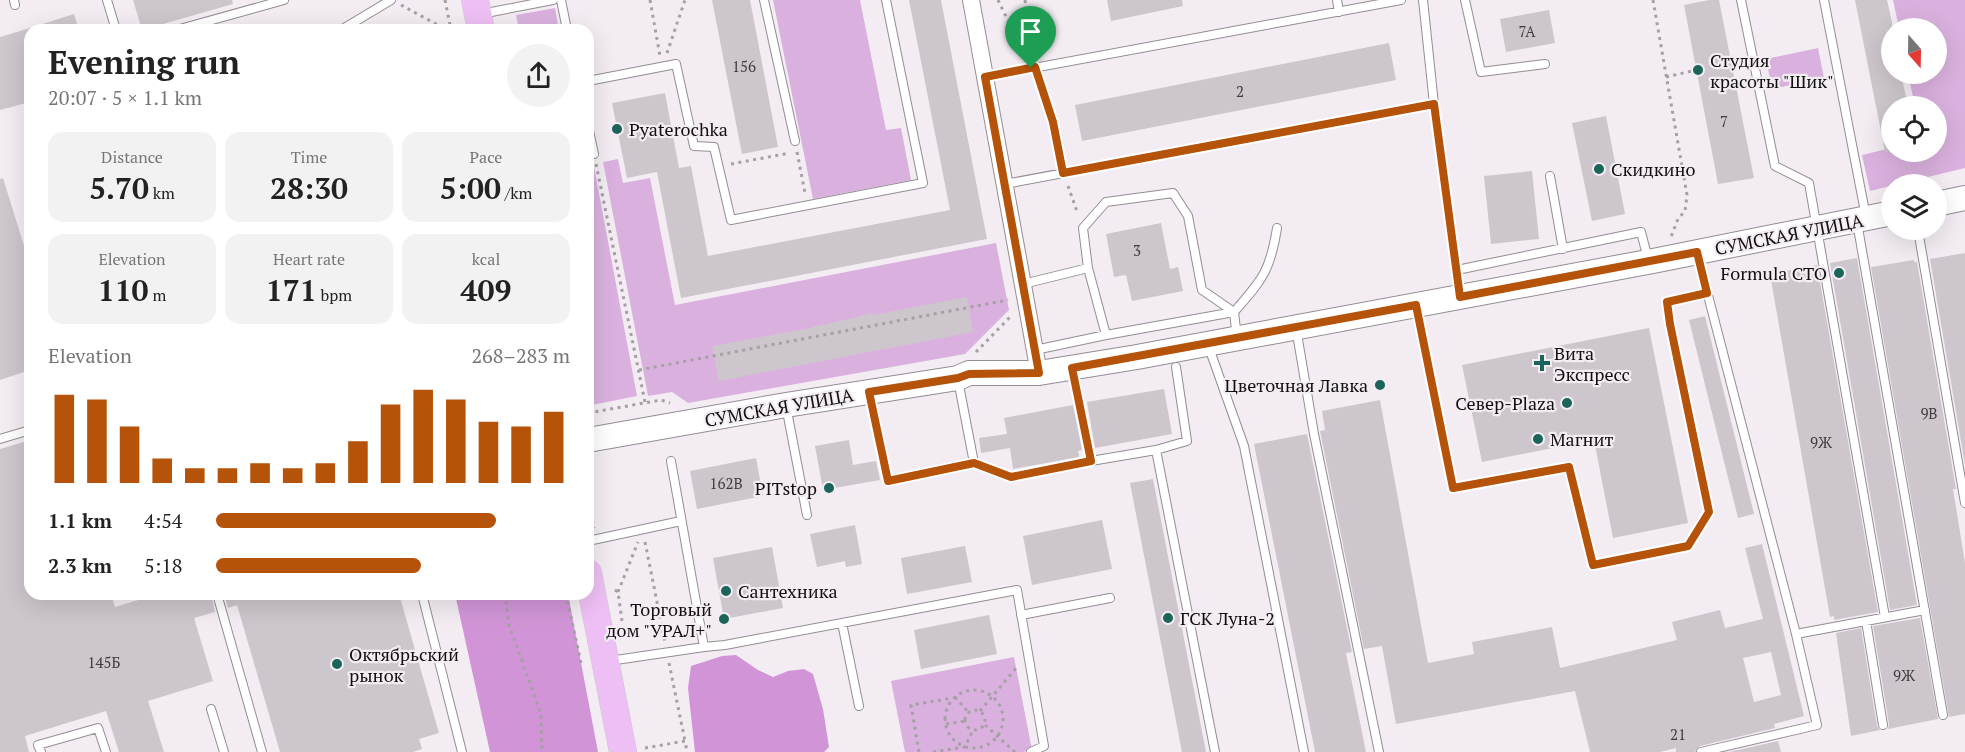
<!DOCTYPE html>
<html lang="en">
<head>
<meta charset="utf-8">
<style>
	body { margin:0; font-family:"PT Serif",serif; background:#f2f2f2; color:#222; height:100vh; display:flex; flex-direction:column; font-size:22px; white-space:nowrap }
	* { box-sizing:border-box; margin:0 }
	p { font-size:20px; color:#767676 }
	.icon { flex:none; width:33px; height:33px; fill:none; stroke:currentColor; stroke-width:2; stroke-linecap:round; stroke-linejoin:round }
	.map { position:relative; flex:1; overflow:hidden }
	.panel { position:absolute; left:24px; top:24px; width:570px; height:576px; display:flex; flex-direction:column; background:#fff; border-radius:18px; box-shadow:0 6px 24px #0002 }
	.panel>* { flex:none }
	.needle { width:39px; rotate:160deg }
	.controls { position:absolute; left:1881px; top:18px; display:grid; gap:12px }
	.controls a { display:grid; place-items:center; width:66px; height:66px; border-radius:50%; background:#fff; box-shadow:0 6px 24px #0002; font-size:30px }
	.pin { position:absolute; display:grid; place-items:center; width:51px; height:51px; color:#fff; margin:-62px -26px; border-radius:50% 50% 50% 0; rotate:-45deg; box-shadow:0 0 6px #0007 }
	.pin .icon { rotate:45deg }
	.round { display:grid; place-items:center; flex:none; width:63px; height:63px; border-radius:32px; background:#f2f2f2 }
	.overview { display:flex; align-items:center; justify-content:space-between; height:102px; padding:0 24px }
	h1 { font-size:33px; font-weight:700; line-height:45px }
	.metrics { display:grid; grid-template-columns:repeat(3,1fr); gap:9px; height:102px; padding:6px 24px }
	.metrics div { display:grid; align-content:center; border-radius:15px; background:#f2f2f2; text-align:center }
	.metrics b { font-size:30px; font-weight:700 }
	.metrics small { font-size:16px; font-weight:400 }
	.metrics p { font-size:16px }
	.chart { height:168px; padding:12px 24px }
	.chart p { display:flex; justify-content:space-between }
	.chart svg { width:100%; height:108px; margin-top:6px; stroke:#b45309; stroke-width:6 }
	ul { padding:0 24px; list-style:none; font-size:20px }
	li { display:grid; grid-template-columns:96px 72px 1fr; align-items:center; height:45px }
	li i { height:15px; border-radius:8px; background:#b45309 }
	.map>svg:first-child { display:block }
	.green { fill:#dab1de }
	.forest { fill:#d195d7 }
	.building { fill:#cdc6cd; fill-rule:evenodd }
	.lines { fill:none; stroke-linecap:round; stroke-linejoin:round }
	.lane-casing { stroke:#938d93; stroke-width:10 }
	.street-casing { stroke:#938d93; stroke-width:18 }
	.secondary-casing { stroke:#938d93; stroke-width:26 }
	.primary-casing { stroke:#cbcacb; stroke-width:28 }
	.path { stroke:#a5a0a5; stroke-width:3; stroke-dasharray:3 4.5; stroke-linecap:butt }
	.lane { stroke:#fff; stroke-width:8 }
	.street { stroke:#fff; stroke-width:16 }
	.secondary { stroke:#fff; stroke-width:24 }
	.primary { stroke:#eebff4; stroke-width:27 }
	.route-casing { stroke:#fff; stroke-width:12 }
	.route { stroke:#b45309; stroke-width:8 }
	.poi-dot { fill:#1a645a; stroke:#f3edf3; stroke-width:2 }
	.labels { text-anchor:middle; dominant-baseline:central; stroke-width:4.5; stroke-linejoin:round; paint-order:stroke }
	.number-label { font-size:15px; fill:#403d40 }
	.poi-label { font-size:18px; fill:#110f11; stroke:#f3edf3; text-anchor:start }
	.street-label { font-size:18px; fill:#110f11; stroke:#f3edf3 }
</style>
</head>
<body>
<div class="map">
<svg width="1965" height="752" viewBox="0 0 1965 752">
	<rect width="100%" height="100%" fill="#f3edf3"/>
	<path class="green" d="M773,0h87l26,130 15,-2 10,52 -98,19z
		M1893,0h72v168l-95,23 -8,-36 29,-7 1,4h44v-46h-21l-7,-32h28v-46h-37z
		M555,8l4,22h-40l-3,-15z
		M1818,48l6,30 -52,11 -6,-30z
		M618,159l5,24 27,-5 25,127 321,-62 13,67 -44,44 -277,49 -16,-11 -24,4 -45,-234z
		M593,161l44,235 -45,9 -4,-22v-221z
		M1014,657l18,93 -9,2h-118l-14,-71z"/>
	<path class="forest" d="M455,594h113l30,158h-108z
		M736,655l22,15 15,7 15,-6 16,-2 9,5 10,35 6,38 -5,5h-129l-7,-64 3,-22 31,-10z"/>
	<path class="building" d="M133,0h99l1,4 -91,26z
		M712,0h38l28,147 -36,7z
		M909,0h32l46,239 -306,59 -24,-126 -30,6 -15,-75 53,-10 14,75 12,-2 17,90 242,-46z
		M1107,0h75l1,6 -72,15z
		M1709,0h10l35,178 -36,6 -34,-179z
		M1855,0h32l5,22v52h9l7,32h-16v45l-7,1z
		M1549,10l6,33 -49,9 -6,-33z
		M74,14l5,16h-45l-1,-3z
		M30,28v74l-30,8v-73z
		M1389,43l7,37 -314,61 -7,-36z
		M1606,116l19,98 -33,7 -20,-98z
		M1532,171l7,68 -48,5 -7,-68z
		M3,178l27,87v105l-30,10v-201z
		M1161,223l9,46 8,-2 5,24 -51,10 -6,-26 -12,2 -8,-43z
		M1965,253v212l-35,-206z
		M1857,258l60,347 -27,5 -60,-347z
		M1914,260v2h3l39,227h-3l12,74v151l-16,3 -78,-450z
		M1817,265l61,347 -44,8v-4l-4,1 -60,-343z
		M967,297l6,35 -254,49 -7,-35 93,-17 68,-16v2z
		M1705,316l49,198 -16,4 -49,-198z
		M1649,328l39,195 -75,15 -19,-98 -112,22 -20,-97z
		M1164,389l8,45 -77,14 -8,-46z
		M1380,400l48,263 46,-9 -2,-12 80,-15 8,41 117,-28 -5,-18 48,-12 5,18 38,-9 -18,-71 17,-4 42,172 -30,8 1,4 -75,18 -5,6h-19v-4l-16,4h-70l-15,-61 -179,33 -14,-78 -18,3 -44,-218 5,-1 -3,-19zM1771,652l10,43 -27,7 -11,-44z
		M1073,405l9,45 -4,1 1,6 -66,12 -3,-21 -29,5 -2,-15 28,-4 -3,-16z
		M1307,434l45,218 -6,1 20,99h-51l-61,-308z
		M30,440v154h81l4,13 43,-13h53l4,18 -21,6 19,63 -65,20 16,51h-45l-13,-41 -81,25 4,16h-29v-303z
		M849,440l4,25 23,-4 4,19 -57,10 -8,-44z
		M756,458l7,38 -66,13 -7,-38z
		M1153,479l53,273h-24l-52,-269z
		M1102,520l10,49 -80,16 -9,-49z
		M855,525l7,39 -16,3 -1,-6 -28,6 -7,-33z
		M965,546l7,36 -65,12 -6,-36z
		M772,547l11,61 -59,11 -11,-61z
		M224,594h175l40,139 -20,6 3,10 -9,3h-133l-43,-147 -9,3z
		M989,615l8,39 -76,15 -7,-39z
		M1920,618l18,101 -50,10 1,-5 -16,-98z
		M1861,628l16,98 3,4 -29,6 -15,-103z
		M1778,741l3,11h-52z"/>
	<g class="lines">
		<g class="lane-casing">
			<path id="lane" d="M14,0l1,5
				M107,0l9,30
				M561,0l6,30
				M764,0l31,141
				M1337,0l2,12
				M1423,0l11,104 26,192
				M1465,0l16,72 64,-8
				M1741,0l34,166 34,17 76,434
				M1824,0l42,217
				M481,14l72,-14
				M176,30l108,-30
				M341,30l50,-30
				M985,77l416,-77
				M588,81l88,-17 18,82 20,1 17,73 192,-37 -37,-183
				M1053,122l10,51
				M588,126l6,28
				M1550,176l13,73
				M1005,184l429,-80
				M1173,193l15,23 14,74 32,22 -128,23 -18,-67 -5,-40 23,-26z
				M1857,222l86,493
				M1918,230l47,273
				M1697,253l99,381 21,91 -116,27
				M1457,270l184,-38 7,27
				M1023,284l65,-16
				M1416,308l37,180 116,-21 24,98 95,-19 21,-34 -39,-188 -3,-22 40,-9
				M1296,328l18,106 65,318
				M1237,338l-3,-26c28,-32 36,-40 43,-84
				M1208,345l36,101 60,306
				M1035,350l71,-15
				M1073,371l18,90 65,-11 31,-9 -11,-74
				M870,393l18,88 86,-18 -16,-83
				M786,406l21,109
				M0,439l30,-9
				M1156,450l59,302
				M974,463l36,14 81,-16
				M588,541l93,-20
				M217,594l45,158
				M422,594l40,158
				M1021,615l89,-17
				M1866,621l17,104
				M842,623l17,83
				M1796,634l129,-24
				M704,647l21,-2 292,-55 27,156 -13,6
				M609,661l95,-14 -33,-186
				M211,709l13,43
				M41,752l-3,-7 60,-17 8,24"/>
		</g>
		<g class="street-casing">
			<path id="street" d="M971,0l68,373"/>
		</g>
		<g class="secondary-casing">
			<path id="secondary" d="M1936,204l29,-6
				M588,440l198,-35 172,-27 11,-5h70l98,-16 516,-96 239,-48"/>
		</g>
		<g class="primary-casing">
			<path id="primary" d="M475,0l6,30
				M588,573l35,179"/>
		</g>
		<path class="path" d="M445,0l6,30
			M650,0l10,56
			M998,0l28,58
			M1025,0l9,57
			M1653,0l34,195 -2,16 -7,8 -7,18
			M401,5l46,25
			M667,53l18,-53
			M1666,77l30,-7
			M1039,78l10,34
			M797,152l8,41
			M596,164l49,238
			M731,164l59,-11
			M1068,186l10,28
			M976,352l35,-36
			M639,370l369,-70
			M588,413l73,-13 9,3
			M588,498l6,30
			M645,542l20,100
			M615,590l3,2 4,29
			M618,592l20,-50
			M506,594l2,28 33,92 1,38
			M566,594l15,69
			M669,663l16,78
			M945 719a29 29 0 1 1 58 0a29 29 0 1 1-58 0Z
			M955,697l13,15
			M965 720a10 10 0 1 1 20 0a10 10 0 1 1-20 0Z
			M980,711l37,-44
			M946,724l19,-3
			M985,725l30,27
			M645,748l40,-7 2,11
			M919,752l-8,-47 41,-7
			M933,752l32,-5 8,-17"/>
		<use href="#lane" class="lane"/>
		<use href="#street" class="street"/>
		<use href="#secondary" class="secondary"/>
		<use href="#primary" class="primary"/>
	</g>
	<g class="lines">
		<g class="route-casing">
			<path id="route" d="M1035,67l18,55 10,51 371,-69 26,193 237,-45 10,41 -40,9 3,22 39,188 -21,34 -95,19 -24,-98 -116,21 -37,-183 -344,63 19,93 -80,16 -37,-14 -86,18 -19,-89 89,-14 11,-4 70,-1 -54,-296z"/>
		</g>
		<use href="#route" class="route"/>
	</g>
	<g class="poi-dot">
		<circle cx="1698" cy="70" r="6"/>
		<circle cx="617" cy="129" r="6"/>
		<circle cx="1599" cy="169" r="6"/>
		<circle cx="1839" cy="273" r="6"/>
		<path d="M1539 354h6v6h6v6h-6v6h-6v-6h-6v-6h6z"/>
		<circle cx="1380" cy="385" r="6"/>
		<circle cx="1567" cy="403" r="6"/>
		<circle cx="1538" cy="439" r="6"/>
		<circle cx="829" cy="488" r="6"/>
		<circle cx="726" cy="591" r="6"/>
		<circle cx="1168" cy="618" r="6"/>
		<circle cx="724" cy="619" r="6"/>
		<circle cx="337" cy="664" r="6"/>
	</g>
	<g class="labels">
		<g class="number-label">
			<text x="1527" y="31">7А</text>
			<text x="744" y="66">156</text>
			<text x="1240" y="91">2</text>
			<text x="1724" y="121">7</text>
			<text x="1137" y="250">3</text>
			<text x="1929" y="413">9В</text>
			<text x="1821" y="442">9Ж</text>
			<text x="726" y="483">162В</text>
			<text x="104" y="662">145Б</text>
			<text x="1904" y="675">9Ж</text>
			<text x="1678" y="734">21</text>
		</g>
		<g class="poi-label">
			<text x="1710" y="60">Студия<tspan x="1710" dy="21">красоты "Шик"</tspan></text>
			<text x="629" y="129">Pyaterochka</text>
			<text x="1611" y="169">Скидкино</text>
			<text x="1827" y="273" text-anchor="end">Formula СТО</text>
			<text x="1554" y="353">Вита<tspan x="1554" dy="21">Экспресс</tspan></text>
			<text x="1368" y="385" text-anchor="end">Цветочная Лавка</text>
			<text x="1555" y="403" text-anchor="end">Север-Plaza</text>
			<text x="1550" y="439">Магнит</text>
			<text x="817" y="488" text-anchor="end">PITstop</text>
			<text x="738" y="591">Сантехника</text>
			<text x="712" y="609" text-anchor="end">Торговый<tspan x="712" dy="21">дом "УРАЛ+"</tspan></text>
			<text x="1180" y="618">ГСК Луна-2</text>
			<text x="349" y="654">Октябрьский<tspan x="349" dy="21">рынок</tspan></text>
		</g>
		<g class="street-label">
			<text transform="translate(1789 234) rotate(-11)">СУМСКАЯ УЛИЦА</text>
			<text transform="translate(779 407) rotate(-10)">СУМСКАЯ УЛИЦА</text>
		</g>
	</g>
</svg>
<div class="controls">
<a><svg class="needle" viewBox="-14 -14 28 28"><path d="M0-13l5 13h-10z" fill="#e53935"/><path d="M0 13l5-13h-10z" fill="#767676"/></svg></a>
<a><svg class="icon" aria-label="locate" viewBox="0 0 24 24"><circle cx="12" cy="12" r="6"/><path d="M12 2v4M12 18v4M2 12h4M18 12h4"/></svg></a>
<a><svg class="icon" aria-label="layers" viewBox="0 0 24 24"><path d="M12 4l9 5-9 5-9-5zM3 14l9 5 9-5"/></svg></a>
</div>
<div class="pin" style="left:1031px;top:68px;background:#1e9e55"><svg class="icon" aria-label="arrive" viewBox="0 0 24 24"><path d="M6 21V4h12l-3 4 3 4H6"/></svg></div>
<section class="panel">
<div class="overview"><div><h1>Evening run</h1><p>20:07 · 5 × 1.1 km</p></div><a class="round"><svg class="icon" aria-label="share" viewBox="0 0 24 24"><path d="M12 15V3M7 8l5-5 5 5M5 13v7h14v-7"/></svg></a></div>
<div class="metrics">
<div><p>Distance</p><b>5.70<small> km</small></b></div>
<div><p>Time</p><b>28:30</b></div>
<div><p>Pace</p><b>5:00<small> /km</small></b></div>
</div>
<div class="metrics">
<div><p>Elevation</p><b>110<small> m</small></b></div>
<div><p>Heart rate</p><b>171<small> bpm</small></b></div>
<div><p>kcal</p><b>409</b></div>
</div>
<div class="chart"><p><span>Elevation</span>268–283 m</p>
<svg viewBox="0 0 160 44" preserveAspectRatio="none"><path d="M5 44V8M15 44V10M25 44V21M35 44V34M45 44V38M55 44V38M65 44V36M75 44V38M85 44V36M95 44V27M105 44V12M115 44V6M125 44V10M135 44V19M145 44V21M155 44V15"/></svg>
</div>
<ul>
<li><b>1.1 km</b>4:54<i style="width:79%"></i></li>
<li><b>2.3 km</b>5:18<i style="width:58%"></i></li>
</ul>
</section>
</div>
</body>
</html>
